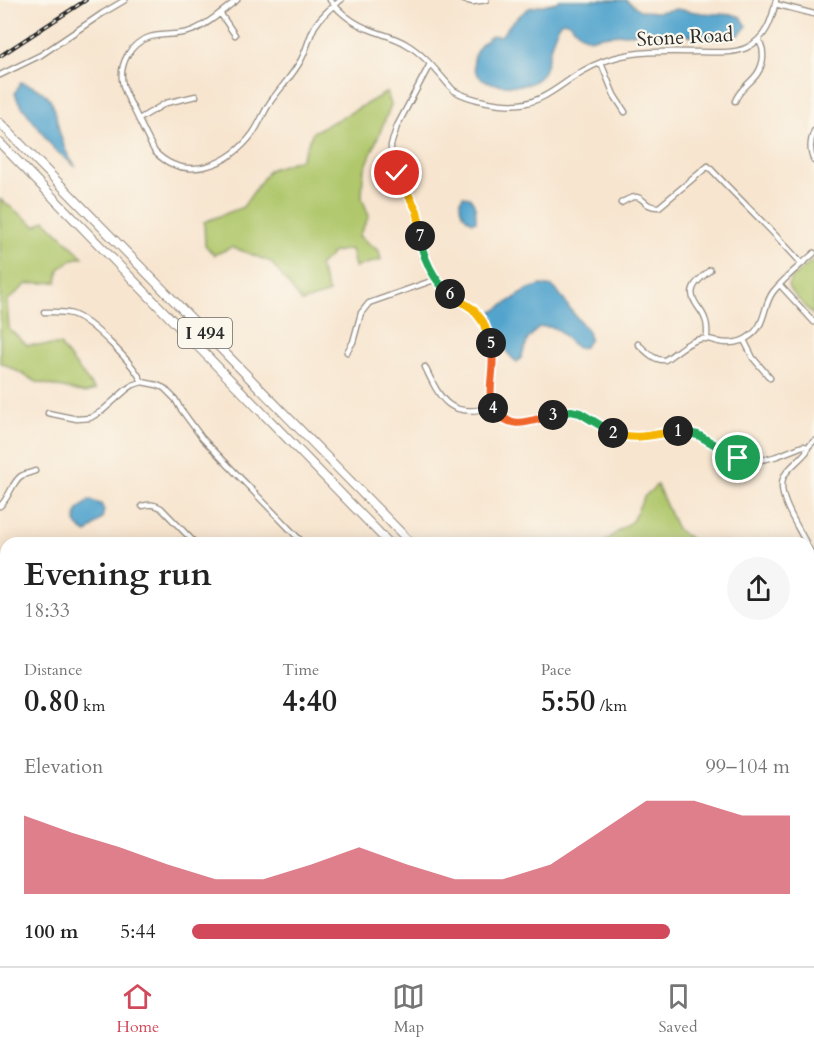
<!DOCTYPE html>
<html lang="en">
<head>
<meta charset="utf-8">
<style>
	body { margin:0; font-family:Cardo,serif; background:#f6f6f6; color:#222; height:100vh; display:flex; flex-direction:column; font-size:22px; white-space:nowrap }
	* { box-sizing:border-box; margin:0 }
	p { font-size:20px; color:#767676 }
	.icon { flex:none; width:33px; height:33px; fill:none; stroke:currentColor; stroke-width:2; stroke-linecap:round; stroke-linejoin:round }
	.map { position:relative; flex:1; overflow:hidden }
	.sheet { position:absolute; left:0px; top:537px; width:814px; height:429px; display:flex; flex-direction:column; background:#fff; border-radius:18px 18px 0 0; box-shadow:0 3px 15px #0003 }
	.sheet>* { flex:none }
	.pin { position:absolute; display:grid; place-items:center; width:51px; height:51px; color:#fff; margin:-26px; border:3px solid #fff; border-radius:50%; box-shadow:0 2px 6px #0007 }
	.km { position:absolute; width:30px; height:30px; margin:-15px; border-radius:50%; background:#222; color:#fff; font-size:16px; line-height:30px; text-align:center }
	.round { display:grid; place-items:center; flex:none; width:63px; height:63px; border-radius:32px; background:#f6f6f6 }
	.summary { display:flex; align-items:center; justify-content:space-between; height:102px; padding:0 24px }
	h1 { font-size:33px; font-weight:600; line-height:45px }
	.figures { display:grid; grid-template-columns:repeat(3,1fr); gap:9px; height:102px; padding:6px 24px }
	.figures div { display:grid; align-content:center }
	.figures b { font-size:30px; font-weight:600 }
	.figures small { font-size:16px; font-weight:400 }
	.figures p { font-size:16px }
	.chart { height:168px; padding:12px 24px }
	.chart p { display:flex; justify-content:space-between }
	.chart svg { width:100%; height:108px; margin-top:6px; fill:#d1495b; opacity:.7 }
	ul { padding:0 24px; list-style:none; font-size:20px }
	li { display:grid; grid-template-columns:96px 72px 1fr; align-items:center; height:45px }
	li i { height:15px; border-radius:8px; background:#d1495b }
	.tab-bar { display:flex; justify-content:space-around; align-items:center; height:84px; border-top:2px solid #e0e0e0; background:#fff; font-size:16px; color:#767676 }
	.tab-bar a { display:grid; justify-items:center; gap:3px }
	.tab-bar .selected { color:#d1495b }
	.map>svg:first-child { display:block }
	.green { fill:#b0c76c; stroke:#6e794c; stroke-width:1.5 }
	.forest { fill:#8cac60; stroke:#5c6c46; stroke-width:1.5 }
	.water { fill:#53a4cd; stroke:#3f687c; stroke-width:1.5 }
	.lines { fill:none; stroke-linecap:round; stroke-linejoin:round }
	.minor-casing { stroke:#91887d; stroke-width:7 }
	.tertiary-casing { stroke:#91887d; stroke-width:8 }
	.motorway-casing { stroke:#91887d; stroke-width:10 }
	.minor { stroke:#fff; stroke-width:4.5 }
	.tertiary { stroke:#fff; stroke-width:5 }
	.motorway { stroke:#fff; stroke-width:8 }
	.rail-casing { stroke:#2b2b2b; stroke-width:4 }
	.rail { stroke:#fbf7ec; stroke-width:1.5; stroke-dasharray:4.5; stroke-linecap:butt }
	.split-1-casing { stroke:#fff; stroke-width:12 }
	.split-2-casing { stroke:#fff; stroke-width:12 }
	.split-3-casing { stroke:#fff; stroke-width:12 }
	.split-4-casing { stroke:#fff; stroke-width:12 }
	.split-5-casing { stroke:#fff; stroke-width:12 }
	.split-6-casing { stroke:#fff; stroke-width:12 }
	.split-7-casing { stroke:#fff; stroke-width:12 }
	.split-8-casing { stroke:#fff; stroke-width:12 }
	.split-1 { stroke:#22a559; stroke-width:8 }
	.split-2 { stroke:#f5b400; stroke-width:8 }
	.split-3 { stroke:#22a559; stroke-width:8 }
	.split-4 { stroke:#f0652b; stroke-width:8 }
	.split-5 { stroke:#f0652b; stroke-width:8 }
	.split-6 { stroke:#f5b400; stroke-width:8 }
	.split-7 { stroke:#22a559; stroke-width:8 }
	.split-8 { stroke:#f5b400; stroke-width:8 }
	.labels { text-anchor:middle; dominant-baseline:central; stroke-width:4.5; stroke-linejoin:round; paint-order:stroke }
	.shield { fill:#fbf7ec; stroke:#696865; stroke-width:1.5 }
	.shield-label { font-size:18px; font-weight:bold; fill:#2b2b2b }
	.street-label { font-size:20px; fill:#2b2b2b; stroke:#fbf7ec }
</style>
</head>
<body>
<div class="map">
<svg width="814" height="966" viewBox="0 0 814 966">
	<rect width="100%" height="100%" fill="#fbf7ec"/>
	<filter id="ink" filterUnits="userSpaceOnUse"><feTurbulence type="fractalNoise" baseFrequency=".0167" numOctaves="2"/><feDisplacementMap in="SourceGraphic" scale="12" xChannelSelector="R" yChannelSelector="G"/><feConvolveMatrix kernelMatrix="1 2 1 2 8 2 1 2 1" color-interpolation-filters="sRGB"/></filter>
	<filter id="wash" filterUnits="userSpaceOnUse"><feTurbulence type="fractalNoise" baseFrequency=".008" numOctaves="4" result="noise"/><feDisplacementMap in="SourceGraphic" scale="24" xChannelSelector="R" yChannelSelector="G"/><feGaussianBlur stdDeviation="1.35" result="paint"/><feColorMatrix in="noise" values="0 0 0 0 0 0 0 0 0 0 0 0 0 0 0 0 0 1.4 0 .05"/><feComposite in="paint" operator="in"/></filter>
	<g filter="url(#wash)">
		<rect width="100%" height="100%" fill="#f7e5cf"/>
		<path class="green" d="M387,92l4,13 -28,69 -1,24 7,18 -10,20 20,15 2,9 -26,7 -4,-18 -17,3 -15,14 10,27 -27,9 -31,-40 -39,-15 -18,8 -9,-10 -1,-23 39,-15 26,-37 32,-11 12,-27 37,-19z
			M0,199l36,27 9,-6 38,37 -9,2 -15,10 -2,13 -30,2 -20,17 2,28 18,16h33l35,45 -10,3 -48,-11 -37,-20z
			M814,259v57l-25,-27 -1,-4 3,-6z
			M657,485l20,44 15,11 38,3h-127l29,-22 12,-24z"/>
		<path class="forest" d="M98,960h67l5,6h-79z"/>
		<path class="water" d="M559,0h67l14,10 4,1 13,1 19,-3 27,4 32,2 6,2 6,9c-4,5 -8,10 -14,12 -14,4 -32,-1 -46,-3 -22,-3 -44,-2 -65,-1 -11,1 -21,1 -32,5l-9,-4 -11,-12 -7,-2c-6,5 -8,13 -11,21 -3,9 -4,22 -9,31 -10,16 -32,13 -47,11 -26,-4 -29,-28 -11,-43 2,-1 4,-4 7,-5 3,-1 6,0 9,0l11,-14 17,-14 28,-6z
			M21,82c7,2 23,9 28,16 7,9 8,25 11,36 4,13 7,22 16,33l-22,-18 -36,-48 -3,-8z
			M463,196l7,1c6,8 6,13 6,24l-3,1c-10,-4 -17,-16 -10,-26z
			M541,285l12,2 6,6 11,16 18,22 2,8 -6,8 -6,1c-18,-11 -14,-23 -39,-21l-11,12 -7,19 -4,4c-14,-10 -23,-32 -26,-49l38,-24z
			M89,500l12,4 3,6 -2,8 -15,15c-13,-8 -12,-8 -10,-22z"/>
	</g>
	<g filter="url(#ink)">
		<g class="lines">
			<g class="minor-casing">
				<path id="minor" d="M237,0c-14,10 -29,25 -46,31 -13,5 -28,2 -41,6 -20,6 -32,28 -27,48 2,9 7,17 11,25 7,14 13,28 21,42 31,31 75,13 98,-19 7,-10 11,-22 18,-32 10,-14 22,-26 30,-41 6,-11 8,-23 14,-34 7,-11 16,-18 26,-26
					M330,0c11,14 24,24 41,30 12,5 24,7 35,14 19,11 33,30 47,46 16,10 48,16 67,14 20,-2 36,-15 52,-26 13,-9 27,-16 42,-20 28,-8 58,-6 86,-6 15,0 32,2 46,-4 20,-9 26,-28 30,-48
					M464,0l9,2 13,-2
					M775,4l39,10
					M220,13l15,22
					M601,63l13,32 11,17
					M430,64l-33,62 -6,19v9l6,19 20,38 2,9 1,21 6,19 15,26 11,10 21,13 13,18 6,20 1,11 -3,42c4,16 17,23 33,24 15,-4 34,-13 49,-13 16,0 36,24 57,26 20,3 39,-8 59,-4 13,2 23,9 33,15 34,21 48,11 82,-2l5,1 6,-6
					M0,75l41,-20 62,-42 22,-13
					M735,101c7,-18 25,-20 28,-43 0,-7 0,-12 -5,-18
					M139,119l27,-16 30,-7
					M814,131c-4,10 -5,20 0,30
					M621,203c25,-16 18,5 38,4l49,-41c31,33 64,64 94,98
					M780,285l34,37
					M44,312c9,0 19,-1 28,2 19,6 62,50 70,68
					M707,339c0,-7 1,-14 -2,-20 -2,-7 -7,-11 -10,-17 -9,-14 5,-23 15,-32
					M744,340l9,18 17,20
					M638,344c8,7 16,17 27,16 11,-7 23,-19 36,-21 7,-1 12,1 18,3 11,2 22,1 31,-6 16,-11 13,-31 23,-44 12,-15 28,-27 41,-39
					M347,352l6,-10 8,-29 8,-10 68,-24
					M425,367c16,34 25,52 67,40
					M48,413l29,6 13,-1 12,-7 25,-22 6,-4 9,-3 15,3 7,3 11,11 5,9 22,30 101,105
					M0,506c10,-9 12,-24 21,-30 4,-2 9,-3 14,-5
					M142,506c8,-2 12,-2 19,2l34,35
					M806,543c-8,-17 -31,-49 -22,-67 5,-9 16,-16 23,-25l1,-4
					M808,548l6,8
					M0,619l6,-8
					M808,765l6,3
					M0,857l6,-12
					M0,916l6,6
					M692,966l7,-6"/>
			</g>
			<g class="tertiary-casing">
				<path id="tertiary" d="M0,735l6,-2
					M0,755l6,12
					M808,892l6,5
					M171,960l6,6
					M742,960l2,6"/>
			</g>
			<g class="motorway-casing">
				<path id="motorway" d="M0,123l411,420
					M0,143l389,400
					M808,919l6,3
					M808,950l6,6
					M761,960l3,6
					M794,960l6,6"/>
			</g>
			<use href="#minor" class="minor"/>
			<use href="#tertiary" class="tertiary"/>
			<use href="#motorway" class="motorway"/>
			<g class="rail-casing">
				<path id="rail" d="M0,56l86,-56"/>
			</g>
			<use href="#rail" class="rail"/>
		</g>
	</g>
	<g class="lines" filter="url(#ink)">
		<g class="split-1-casing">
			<path id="split-1" d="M678,431l20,4 40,23"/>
		</g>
		<g class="split-2-casing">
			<path id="split-2" d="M613,433c24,8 41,1 65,-2"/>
		</g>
		<g class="split-3-casing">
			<path id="split-3" d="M553,415l18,-4 9,2 33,20"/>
		</g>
		<g class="split-4-casing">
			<path id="split-4" d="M493,408c18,24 36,13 60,7"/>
		</g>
		<g class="split-5-casing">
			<path id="split-5" d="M491,343c6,22 -5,46 2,65"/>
		</g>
		<g class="split-6-casing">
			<path id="split-6" d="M450,294l23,15 10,13 8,21"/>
		</g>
		<g class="split-7-casing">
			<path id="split-7" d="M420,236c2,21 14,45 30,58"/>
		</g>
		<g class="split-8-casing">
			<path id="split-8" d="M397,173l20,38 2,9 1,16"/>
		</g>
		<use href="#split-1" class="split-1"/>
		<use href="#split-2" class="split-2"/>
		<use href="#split-3" class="split-3"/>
		<use href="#split-4" class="split-4"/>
		<use href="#split-5" class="split-5"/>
		<use href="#split-6" class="split-6"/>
		<use href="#split-7" class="split-7"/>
		<use href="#split-8" class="split-8"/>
	</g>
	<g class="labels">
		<rect class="shield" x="178" y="318" width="54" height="30" rx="4.5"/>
		<g class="shield-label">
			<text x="205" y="333">I 494</text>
		</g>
		<g class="street-label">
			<text transform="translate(685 37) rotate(-3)">Stone Road</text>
		</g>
	</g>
</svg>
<div class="pin" style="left:738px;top:458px;background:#1e9e55"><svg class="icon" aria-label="arrive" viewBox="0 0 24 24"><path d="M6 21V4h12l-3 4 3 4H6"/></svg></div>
<div class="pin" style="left:397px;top:173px;background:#d93025"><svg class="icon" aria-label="check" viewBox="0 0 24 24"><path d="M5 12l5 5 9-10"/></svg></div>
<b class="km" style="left:678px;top:431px">1</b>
<b class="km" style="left:613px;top:433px">2</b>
<b class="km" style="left:553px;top:415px">3</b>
<b class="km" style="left:493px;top:408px">4</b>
<b class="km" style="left:491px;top:343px">5</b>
<b class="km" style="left:450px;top:294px">6</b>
<b class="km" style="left:420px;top:236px">7</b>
<section class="sheet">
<div class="summary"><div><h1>Evening run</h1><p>18:33</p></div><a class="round"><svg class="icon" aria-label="share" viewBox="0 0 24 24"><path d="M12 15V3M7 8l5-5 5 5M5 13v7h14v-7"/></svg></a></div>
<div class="figures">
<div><p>Distance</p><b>0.80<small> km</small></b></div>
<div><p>Time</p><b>4:40</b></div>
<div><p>Pace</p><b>5:50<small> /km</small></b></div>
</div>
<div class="chart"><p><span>Elevation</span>99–104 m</p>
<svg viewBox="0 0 160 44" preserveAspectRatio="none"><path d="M0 44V12L10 19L20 25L30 32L40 38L50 38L60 32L70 25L80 32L90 38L100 38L110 32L120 19L130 6L140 6L150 12L160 12V44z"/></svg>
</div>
<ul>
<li><b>100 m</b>5:44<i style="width:80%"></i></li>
</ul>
</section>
</div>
<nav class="tab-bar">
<a class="selected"><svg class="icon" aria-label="home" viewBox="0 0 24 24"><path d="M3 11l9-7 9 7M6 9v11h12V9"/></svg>Home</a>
<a><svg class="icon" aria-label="map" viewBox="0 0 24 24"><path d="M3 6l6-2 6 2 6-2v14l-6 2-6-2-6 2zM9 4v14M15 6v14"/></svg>Map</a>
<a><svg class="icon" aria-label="saved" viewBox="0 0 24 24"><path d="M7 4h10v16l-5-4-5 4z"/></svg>Saved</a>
</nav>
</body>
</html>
